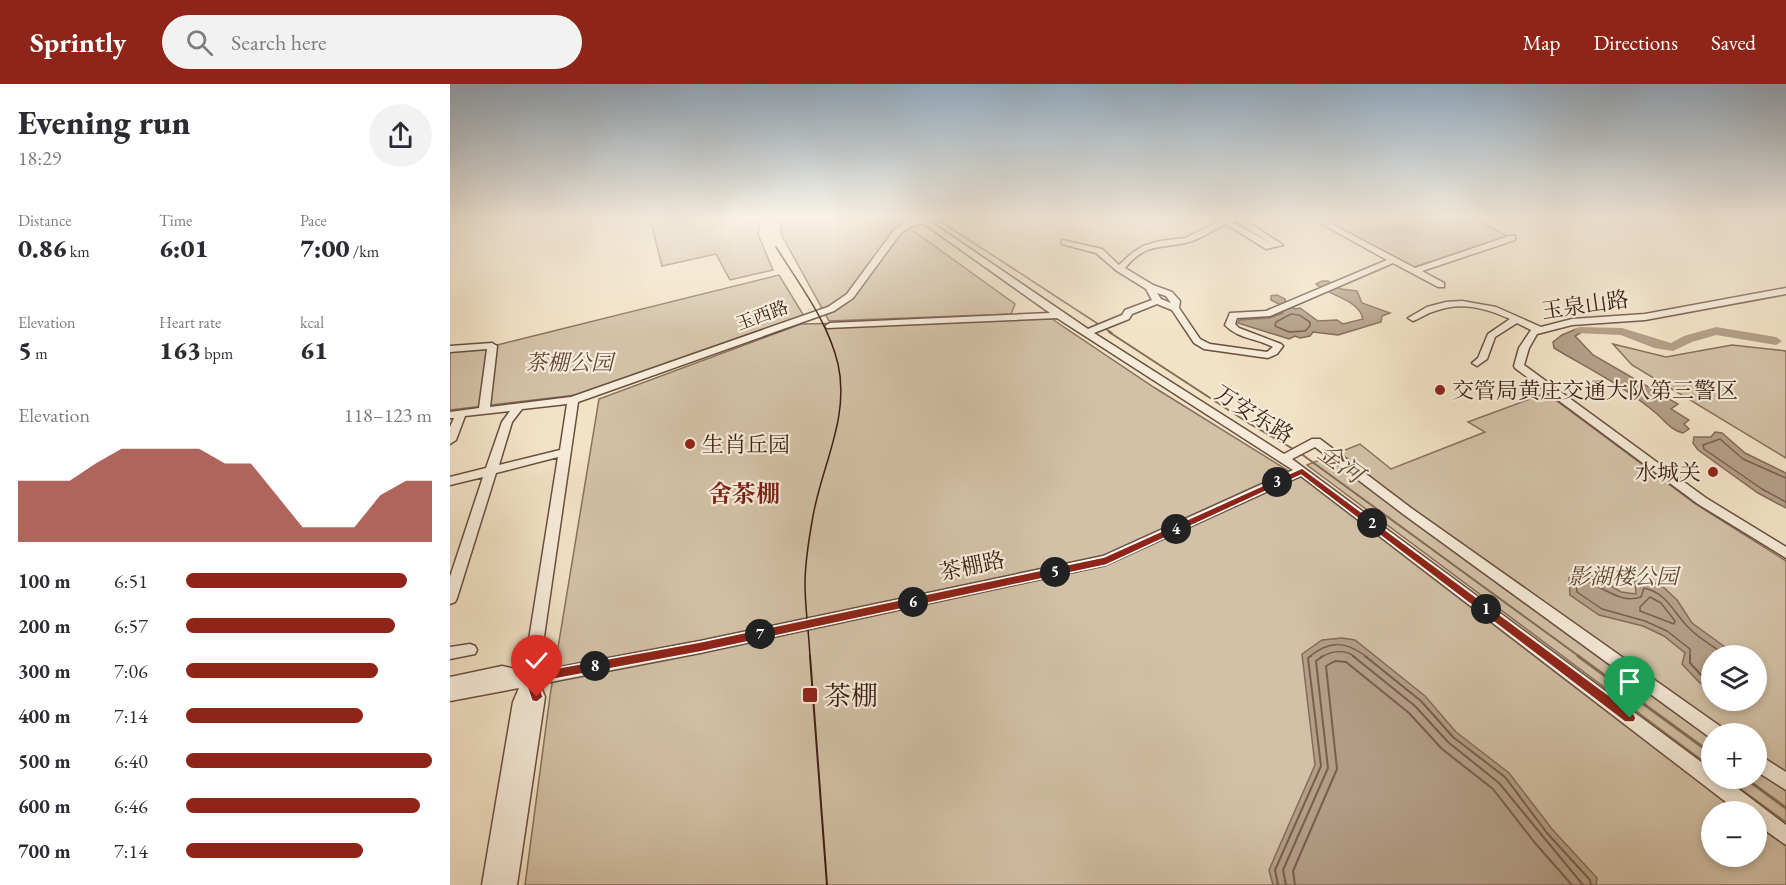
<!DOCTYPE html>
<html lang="en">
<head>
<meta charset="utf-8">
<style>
	body { margin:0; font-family:"EB Garamond","Noto Serif SC",serif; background:#f2f2f3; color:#2b2b33; height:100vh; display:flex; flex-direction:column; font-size:22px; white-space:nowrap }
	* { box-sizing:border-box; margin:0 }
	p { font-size:20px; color:#7c7c81 }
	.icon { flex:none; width:33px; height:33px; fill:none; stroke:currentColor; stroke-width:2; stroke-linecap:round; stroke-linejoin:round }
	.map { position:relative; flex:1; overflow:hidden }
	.drawer { display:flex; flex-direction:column; background:#fff; width:450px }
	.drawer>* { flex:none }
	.fabs { position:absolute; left:1251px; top:561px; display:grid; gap:12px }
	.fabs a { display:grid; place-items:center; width:66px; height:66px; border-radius:50%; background:#fff; box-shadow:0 3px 9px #0003; font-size:30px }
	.pin { position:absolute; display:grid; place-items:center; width:51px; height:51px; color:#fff; margin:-62px -26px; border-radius:50% 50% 50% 0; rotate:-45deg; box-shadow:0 0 6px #0007 }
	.pin .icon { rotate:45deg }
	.km { position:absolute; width:30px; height:30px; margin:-15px; border-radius:50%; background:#222; color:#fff; font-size:16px; line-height:30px; text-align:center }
	.round { display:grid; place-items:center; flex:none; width:63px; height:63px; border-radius:32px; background:#f2f2f3 }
	.head { display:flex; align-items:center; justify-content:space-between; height:102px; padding:0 18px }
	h1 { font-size:33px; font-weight:800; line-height:45px }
	.figures { display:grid; grid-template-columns:repeat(3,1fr); gap:9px; height:102px; padding:6px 18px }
	.figures div { display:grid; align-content:center }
	.figures b { font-size:26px; font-weight:800 }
	.figures small { font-size:16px; font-weight:400 }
	.figures p { font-size:16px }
	.chart { height:168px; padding:12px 18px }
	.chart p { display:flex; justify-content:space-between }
	.chart svg { width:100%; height:108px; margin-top:6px; fill:#8f2418; opacity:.7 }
	ul { padding:0 18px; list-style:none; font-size:20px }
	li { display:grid; grid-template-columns:96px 72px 1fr; align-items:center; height:45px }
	li i { height:15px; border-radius:8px; background:#8f2418 }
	header { display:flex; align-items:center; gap:36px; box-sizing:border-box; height:84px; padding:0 30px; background:#8f2418; color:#fff }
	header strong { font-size:28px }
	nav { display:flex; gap:33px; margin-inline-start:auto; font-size:21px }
	.search { width:420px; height:54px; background:#f2f2f3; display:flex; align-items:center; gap:15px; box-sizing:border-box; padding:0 21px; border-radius:33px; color:#7c7c81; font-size:22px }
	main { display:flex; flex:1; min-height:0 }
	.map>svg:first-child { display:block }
	.green { fill:#d3c1a7; stroke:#88705c; stroke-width:1.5; fill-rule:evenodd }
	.water { fill:#b49f89; stroke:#846b59; stroke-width:1.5 }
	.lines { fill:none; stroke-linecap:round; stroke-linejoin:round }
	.shore-far1 { stroke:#785e4e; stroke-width:1.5 }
	.shore { stroke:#785e4e; stroke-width:2 }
	.stream-far2 { stroke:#846b59; stroke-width:1.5 }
	.stream-far1 { stroke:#846b59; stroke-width:2 }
	.stream { stroke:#846b59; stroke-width:3 }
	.river { fill:#b49f89; fill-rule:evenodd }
	.minor-casing { stroke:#6a4f3f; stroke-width:3 }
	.minor { fill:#f7ecda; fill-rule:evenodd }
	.tram-far1 { stroke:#3d1e12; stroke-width:1.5 }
	.tram { stroke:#3d1e12; stroke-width:2 }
	.route { fill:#8f2418; stroke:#fff; stroke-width:1.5 }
	.poi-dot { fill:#8f2418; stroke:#f7ecda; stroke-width:2 }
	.labels { text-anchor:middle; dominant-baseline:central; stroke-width:4.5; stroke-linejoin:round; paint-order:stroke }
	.far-street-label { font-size:18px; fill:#3d1e12; stroke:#f7ecda }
	.street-label { font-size:22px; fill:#3d1e12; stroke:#f7ecda }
	.park-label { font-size:22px; font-style:italic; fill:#624737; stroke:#f7ecda }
	.poi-label { font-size:22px; fill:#3d1e12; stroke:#f7ecda; text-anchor:start }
	.water-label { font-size:24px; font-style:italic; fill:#674b3c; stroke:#f7ecda }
	.neighbourhood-label { font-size:24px; font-weight:bold; fill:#7a1f14; stroke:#f7ecda }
	.near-poi-label { font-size:27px; fill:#3d1e12; stroke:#f7ecda; text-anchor:start }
</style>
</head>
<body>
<header>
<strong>Sprintly</strong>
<div class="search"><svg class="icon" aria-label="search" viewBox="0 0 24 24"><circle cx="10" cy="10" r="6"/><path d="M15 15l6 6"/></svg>Search here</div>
<nav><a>Map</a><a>Directions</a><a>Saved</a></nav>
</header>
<main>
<section class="drawer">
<div class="head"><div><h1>Evening run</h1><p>18:29</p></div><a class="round"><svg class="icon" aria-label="share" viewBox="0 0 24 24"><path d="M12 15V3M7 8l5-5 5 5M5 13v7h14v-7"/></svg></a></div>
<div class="figures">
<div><p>Distance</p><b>0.86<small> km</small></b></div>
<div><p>Time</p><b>6:01</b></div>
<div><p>Pace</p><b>7:00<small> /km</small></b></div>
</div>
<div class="figures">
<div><p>Elevation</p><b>5<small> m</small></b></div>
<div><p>Heart rate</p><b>163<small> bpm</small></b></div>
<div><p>kcal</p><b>61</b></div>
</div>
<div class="chart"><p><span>Elevation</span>118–123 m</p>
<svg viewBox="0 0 160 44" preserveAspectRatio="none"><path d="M0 44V19L10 19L20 19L30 12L40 6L50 6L60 6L70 6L80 12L90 12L100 25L110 38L120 38L130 38L140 25L150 19L160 19V44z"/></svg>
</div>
<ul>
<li><b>100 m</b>6:51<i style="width:90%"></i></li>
<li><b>200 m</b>6:57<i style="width:85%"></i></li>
<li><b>300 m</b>7:06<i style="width:78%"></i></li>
<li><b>400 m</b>7:14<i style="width:72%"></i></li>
<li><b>500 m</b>6:40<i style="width:100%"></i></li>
<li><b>600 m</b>6:46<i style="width:95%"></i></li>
<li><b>700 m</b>7:14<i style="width:72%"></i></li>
</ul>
</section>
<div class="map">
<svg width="1336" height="801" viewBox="0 0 1336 801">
	<rect width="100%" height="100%" fill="#f2e2c6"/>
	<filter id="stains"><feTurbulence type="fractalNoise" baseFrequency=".00333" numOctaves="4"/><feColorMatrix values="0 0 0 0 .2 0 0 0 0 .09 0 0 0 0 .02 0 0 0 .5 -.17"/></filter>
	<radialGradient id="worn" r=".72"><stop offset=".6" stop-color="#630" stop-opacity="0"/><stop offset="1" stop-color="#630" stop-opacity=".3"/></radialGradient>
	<path class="green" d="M200,135h110l-2,15 15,36 -43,10 -14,-26 -54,12z
		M331,135h116l118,85 -4,10 -182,7 -48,-87z
		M868,135h158l33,18 -98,31z
		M329,191l25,41 -228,79 -126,15v-58l27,-2z
		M602,235l103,69 140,87 4,-1 448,337 -35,1v44h44l1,-37 29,23v43h-1261l25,-189 49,-297 202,-75z
		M1163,260l53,13 66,-12 54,6v107l-154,-93z
		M1096,309l148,110 92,58v261l-59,-43 29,-1v-44h-44l-1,33 -404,-302 53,-21 31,25 94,-37 -17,-10zM1262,572h44v44h-44z"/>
	<path class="water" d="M872,197h6l13,8 16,2 5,12 28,10 -8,3 -1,6 -43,13 -25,-3 -3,4 -10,2 -5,-2 -6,3 -51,-16 1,-3 30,-2 14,-5 -4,-9 -8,-4v-4l6,-1 8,4 1,5 9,5 5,-1 18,13 19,-1 6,4 20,-5c-4,-20 -34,-23 -47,-35z
		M1126,245l6,3 -7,4 18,19 85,49 -7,5 18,11 -5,4 5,5 -6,4c-12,-3 -17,-11 -26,-19 -31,-27 -68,-45 -103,-66l-1,-6 9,-7z
		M1265,348l7,1 23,20 41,20v35l-28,-15 -60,-43 -5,-7 1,-6h17z
		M1128,489l20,5 23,14 15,2 -1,-13 25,3 17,16 15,23 44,32 -24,1 -1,31 -11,-4 -18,-19 3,-11 -21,-17 -21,-10 -44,-11 -29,-20 -1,-17z
		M892,554l13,2 70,56 31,36 53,41 43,56 45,49 -1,7h-323l-4,-15 46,-105 -13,-111 20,-14z"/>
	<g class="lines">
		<path class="shore-far1" d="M841,230l8,1 11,7v4l-5,5 -16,1 -14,-6 1,-4z
			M1336,394l-43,-19 -23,-20 -17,6 1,4 58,40 24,13
			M1200,513l11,6 14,18 -1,3 -34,-13v-4z
			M859,573c21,-17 37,-16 58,0
			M871,573c11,-6 24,-8 34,0
			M1240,573v-8l-23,-18 -22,-10 -43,-12 -25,-17 -1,-11 4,-2c20,5 40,26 61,18l3,-9c23,5 29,24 44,39 11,12 26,19 38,29"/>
		<path class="shore" d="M903,572l62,50 33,36 51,41 84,102
			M915,572l56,45 32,36 52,40 42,56 43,47 1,5
			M1240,572v7l13,14 9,4
			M828,801l-3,-15 46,-104 -13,-108 3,-2
			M836,801l-3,-15 45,-102 -12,-107 7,-5
			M845,801l-2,-14 44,-102 -11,-103 9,-5 11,1 63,51 33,36 51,40 42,54 37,42"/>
		<path class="stream-far2" d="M487,135l175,114"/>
		<path class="stream-far1" d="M659,248l141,92 45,26
			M850,369l280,204"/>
		<path class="stream" d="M1128,572l134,98
			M1295,694l41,30"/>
		<path class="river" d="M1129,243l43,1 49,15 13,-7 32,-9 60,10 6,4 -6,4 -60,-10 -24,7 -19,9 -19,-3 -33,-13 -46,-2v-4z"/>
		<g class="minor-casing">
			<path id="minor" d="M469,135h12v3l157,107 34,-14 3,-5 27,-10 -6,-11 -29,-18 -21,-18 -34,-9v-4l40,9 17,16 13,-12 11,-7 17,-5 25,-3 39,-19h19l40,26 -17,4 -40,-25c-12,5 -22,13 -34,17 -28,9 -44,-1 -67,27l28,17 19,7 8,9 -1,7 21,31 10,5 57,8 6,-5c-17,-9 -35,-8 -48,-22l5,-12 36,-2 121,-51 -74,-41h9l93,49 94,-32h6v4l-93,31 22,12v4h-6l-45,-24 -123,53 -33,2 -2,6 4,4 42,16 2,2 -6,8 -9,4 -64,-9 -10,-6 -22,-33 -15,-6 -25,10 -3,5 -35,14 190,121 28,-15h8l91,69 313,221 2,5h-14v5l-309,-225 -88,-67 -23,12 420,311v8h12l62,47v20l-30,-21v-12h-17l-438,-336 -195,89 -406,88 -160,31 5,13 -28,188h-35l31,-183 6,-14 -69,13v-24l52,-11 22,5 34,-214 -62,16 -39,125 -2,4 -5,2v-27l33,-100 -33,8v-8l36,-9 16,-46 8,-11 -45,5 -9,24 -6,4v-17l4,-9h-4v-6l29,-4 8,-59 -37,3v-6l42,-3 5,3 -7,61 81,-10 257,-90 19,-13 47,-64 10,-7zM785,137l37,23 -40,-22zM473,139l127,90 -220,10 -5,3 2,2 230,-10 236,152 -190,86 -403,85 -161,30 39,-269 256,-91 19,-13 47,-64 10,-7zM707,209l9,3 5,7 -10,-4zM117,320l-7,46 -61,15 13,-43 10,-13z
				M1336,204v6l-141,26 -73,5 -35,9 -8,14 -5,17 182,133 80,49v11l-88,-54 -183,-136 -1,-2 5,-18 12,-18 -14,-7 -22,14 -8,22 -10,7 -5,-3 6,-5 10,-24 22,-15c-24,-11 -49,-18 -75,-8 -8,2 -14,7 -22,10l-5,-3 19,-11 19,-5 16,-1 34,6 45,20 31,-8 73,-5z
				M20,560l5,2 2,4 -2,4 -25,5v-12z
				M1306,669l30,19v18l-30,-19z"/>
		</g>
		<use href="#minor" class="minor"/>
		<path class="tram-far1" d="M326,163c23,37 52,74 62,117 12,53 -16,101 -25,152 -4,22 -8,46 -8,68 0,24 4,49 5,73"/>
		<path class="tram" d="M360,572l17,229"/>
	</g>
	<linearGradient id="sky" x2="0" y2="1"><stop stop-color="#93acc2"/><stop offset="0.54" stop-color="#f9f2e5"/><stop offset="1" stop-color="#f9f2e5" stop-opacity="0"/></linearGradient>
	<rect width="1336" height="248" fill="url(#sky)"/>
	<path class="route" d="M852,384l332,246 2,4 -2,4h-9l-324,-247 -195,90 -406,87 -162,30 5,15 -6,5 -5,-1 -8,-23 6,-5 170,-31 404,-85z"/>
	<g class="poi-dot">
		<circle cx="990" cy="306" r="6"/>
		<circle cx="240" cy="360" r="6"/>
		<circle cx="1263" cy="388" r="6"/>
		<rect x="352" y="603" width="16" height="16" rx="3"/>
	</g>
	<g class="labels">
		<g class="far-street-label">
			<text transform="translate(312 231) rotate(-20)">玉西路</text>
		</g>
		<g class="street-label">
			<text transform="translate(1135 221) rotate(-8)">玉泉山路</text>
			<text transform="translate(804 330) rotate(32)">万安东路</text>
			<text transform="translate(522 482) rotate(-12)">茶棚路</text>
		</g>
		<g class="park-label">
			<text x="119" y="278">茶棚公园</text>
			<text x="1173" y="492">影湖楼公园</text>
		</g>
		<g class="poi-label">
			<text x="1002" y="306">交管局黄庄交通大队第三警区</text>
			<text x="252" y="360">生肖丘园</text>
			<text x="1251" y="388" text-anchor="end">水城关</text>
		</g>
		<g class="water-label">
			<text transform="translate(891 379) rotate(36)">金河</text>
		</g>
		<g class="neighbourhood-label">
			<text x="294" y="409">舍茶棚</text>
		</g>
		<g class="near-poi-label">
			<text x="374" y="611">茶棚</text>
		</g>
	</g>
	<rect width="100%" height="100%" filter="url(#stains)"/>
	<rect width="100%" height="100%" fill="url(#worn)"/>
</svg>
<div class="fabs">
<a><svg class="icon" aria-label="layers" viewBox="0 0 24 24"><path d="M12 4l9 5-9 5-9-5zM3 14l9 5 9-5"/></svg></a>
<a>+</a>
<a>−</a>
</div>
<div class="pin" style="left:1180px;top:634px;background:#1e9e55"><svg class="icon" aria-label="arrive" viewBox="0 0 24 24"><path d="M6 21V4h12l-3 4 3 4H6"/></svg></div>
<div class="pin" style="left:87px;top:613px;background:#d93025"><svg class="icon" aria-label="check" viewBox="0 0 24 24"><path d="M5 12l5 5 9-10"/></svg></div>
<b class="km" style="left:1036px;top:525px">1</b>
<b class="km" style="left:922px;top:439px">2</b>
<b class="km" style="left:827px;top:398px">3</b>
<b class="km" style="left:726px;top:445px">4</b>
<b class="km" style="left:605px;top:488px">5</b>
<b class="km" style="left:463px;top:518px">6</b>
<b class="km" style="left:310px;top:550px">7</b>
<b class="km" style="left:145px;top:582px">8</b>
</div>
</main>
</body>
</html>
